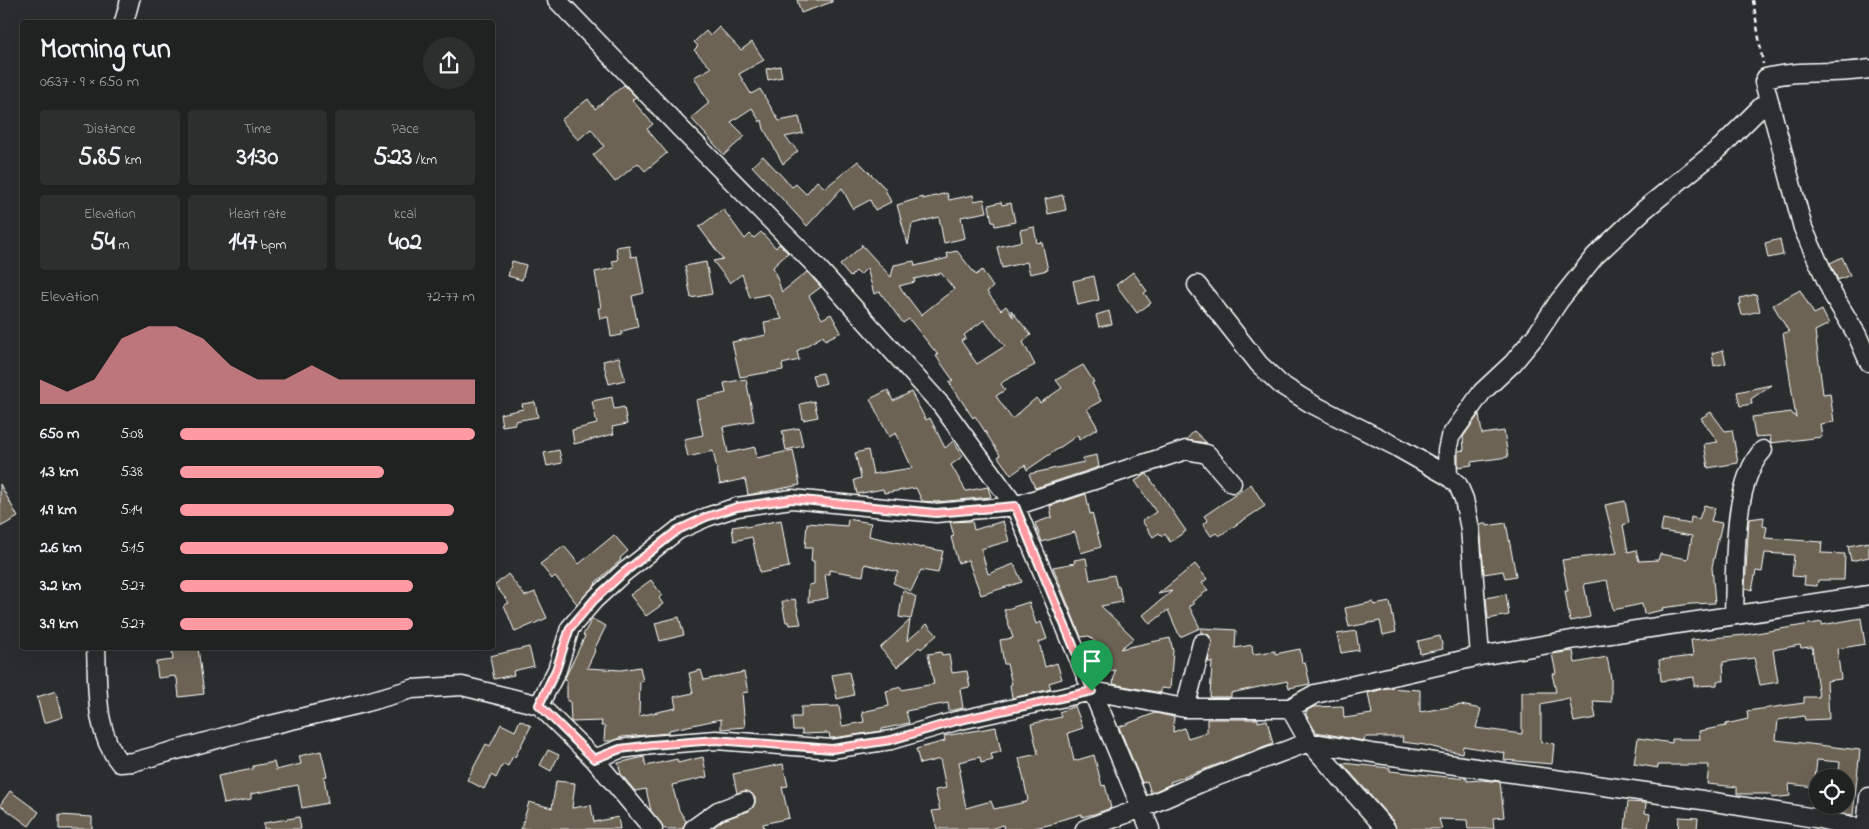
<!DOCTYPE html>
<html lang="en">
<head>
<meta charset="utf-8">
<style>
	body { margin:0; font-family:"Indie Flower",sans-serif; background:#2d2f2f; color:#f1f3f6; height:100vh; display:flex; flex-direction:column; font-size:19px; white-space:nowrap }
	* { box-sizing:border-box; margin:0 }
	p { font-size:16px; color:#a2a4a5 }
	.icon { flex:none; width:28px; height:28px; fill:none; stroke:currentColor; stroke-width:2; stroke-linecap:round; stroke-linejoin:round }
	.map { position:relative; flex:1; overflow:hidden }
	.side { position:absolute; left:20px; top:20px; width:475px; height:630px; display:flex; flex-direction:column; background:#202222; border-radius:5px; box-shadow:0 5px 20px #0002,0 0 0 1px #3d3f40 }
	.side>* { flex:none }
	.tools { position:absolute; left:1809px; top:769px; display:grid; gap:10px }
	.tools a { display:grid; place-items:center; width:45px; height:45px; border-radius:50%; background:#202222; box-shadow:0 5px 20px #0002,0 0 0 1px #3d3f40; font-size:25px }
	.pin { position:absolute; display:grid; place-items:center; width:42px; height:42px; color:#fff; margin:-51px -21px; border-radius:50% 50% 50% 0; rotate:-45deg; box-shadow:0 0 5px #0007 }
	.pin .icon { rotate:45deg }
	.round { display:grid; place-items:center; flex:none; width:52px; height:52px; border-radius:26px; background:#2d2f2f }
	.summary { display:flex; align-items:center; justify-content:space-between; height:85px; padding:0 20px }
	h1 { font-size:28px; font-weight:800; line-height:38px }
	.stats { display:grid; grid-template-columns:repeat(3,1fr); gap:8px; height:85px; padding:5px 20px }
	.stats div { display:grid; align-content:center; border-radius:5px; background:#2d2f2f; text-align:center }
	.stats b { font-size:25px; font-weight:800 }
	.stats small { font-size:14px; font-weight:400 }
	.stats p { font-size:14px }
	.chart { height:140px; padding:10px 20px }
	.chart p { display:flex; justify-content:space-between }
	.chart svg { width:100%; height:90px; margin-top:5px; fill:#ff9aa2; opacity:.7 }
	ul { padding:0 20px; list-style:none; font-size:16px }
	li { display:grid; grid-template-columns:80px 60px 1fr; align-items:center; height:38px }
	li i { height:12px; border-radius:6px; background:#ff9aa2 }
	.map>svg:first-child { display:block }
	.building { fill:#6d6454; stroke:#fff; fill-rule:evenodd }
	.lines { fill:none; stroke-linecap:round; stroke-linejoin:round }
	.minor-casing { stroke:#fff; stroke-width:21 }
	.path { stroke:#fff; stroke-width:2.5; stroke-dasharray:5 4; stroke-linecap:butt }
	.minor { stroke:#2a2d2e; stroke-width:18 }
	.route-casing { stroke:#fff; stroke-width:10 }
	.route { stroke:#ff9aa2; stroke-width:6 }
</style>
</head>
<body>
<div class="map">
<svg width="1869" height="829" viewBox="0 0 1869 829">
	<rect width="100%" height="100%" fill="#2a2d2e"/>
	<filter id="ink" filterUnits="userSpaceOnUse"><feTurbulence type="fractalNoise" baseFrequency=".02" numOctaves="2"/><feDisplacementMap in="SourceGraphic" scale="10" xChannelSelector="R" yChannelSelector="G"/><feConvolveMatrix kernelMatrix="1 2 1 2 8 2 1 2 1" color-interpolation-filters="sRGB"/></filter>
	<g filter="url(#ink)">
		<path class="building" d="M797,0h35v2l-31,11z
			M719,27l22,23 11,-8 12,18 -25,14 12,20 9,-5 19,32 20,-4 4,16 -18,4 13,14 -15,13 -19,-35 -2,-9 -2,2 -8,-14 -21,14 14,14 -21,19 -33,-37 18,-15 -15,-26 17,-9 -17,-18 4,-4 -4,-4 12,-11 4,5z
			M780,66l2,11 -14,3 -2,-11z
			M624,85l12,12 -4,3 21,24 -6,5 20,24 -22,18 -7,-8 -23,19 -22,-27 11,-9 -13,-17 -13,11 -17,-20 27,-21 7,10z
			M763,156l29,31 4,-3 10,10 11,-13 8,7 33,-27 26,26 7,15 -16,8 -5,-10 -17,9 -11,-21 -35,38 -55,-60z
			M947,193l2,7 24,-5 1,6 10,-2 3,13 -26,5 4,21 -21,5 -5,-26 -27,7 -4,21 -11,-40 26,-8v2z
			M1063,195l3,15 -18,4 -3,-15z
			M1001,202l1,3 9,-2 4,19 -20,4 -1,-4h-2l-3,-17z
			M723,209l22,30 5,-5 4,4 7,-6 15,16 3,-4 9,9 -15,14 9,25 25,-20 2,2 12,13 -12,9 13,23 9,-5 10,18 -16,8 -2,-4 -26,15 2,9 -17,4 1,6 -43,7 -8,-35 34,-7 -2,-13 18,-3 -13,-25 -19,4 -8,-24 -12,9 -17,-22 10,-2 -24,-32z
			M1034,227l3,16 5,-1 6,28 -18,4 -3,-12 -25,6 -5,-21 25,-6 -2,-11z
			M1780,239l3,16 -15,3 -3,-15z
			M861,244l30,33 3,-12 20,-4 1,5 33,-8 -1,-5 10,-2 19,24 6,-5 11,17 -6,5 14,18 5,-4 7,11 -2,-7 20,25 -8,7 12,23 -31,16 -3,3 4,6 -9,6 16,23 24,-21 4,5 22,-15 -6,-8 27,-15 11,17 -2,1 9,18 -14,8 11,19 -19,12 -1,-5 -51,35 -2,-5 -14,10 -13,-18 2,-2 -25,-39 -2,2 -24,-36 4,-2 -17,-24 2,-1 -29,-36 -6,4 -23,-31 -6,2 -7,-26 -7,7 -4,-4 -6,6 -10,-12 22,-19zM941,273l13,16 -33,26 -22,-29 16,-4 -1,-3zM984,320l21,26 -28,18 -16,-23 5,-3 -2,-3z
			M629,245l2,12 6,-1 7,37 -12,3 6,31 -16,4v4l-11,2 -3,-20 -8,2 -2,-11h3l-6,-36 19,-4 -2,-7 6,-1 -2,-13z
			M1842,257l8,18 -12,5 -8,-17z
			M512,261l14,4 -4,15 -14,-4z
			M706,262l6,32 -21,4 -6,-32z
			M1133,272l14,19 -3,2 7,10 -14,10 -21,-28z
			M1094,276l5,24 -21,5 -5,-24z
			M1800,290l14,24 8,-4 7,14 -14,7 8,63 7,-1 4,29 -14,2 2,13 -51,6 -1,-7 -15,1 -3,-20 39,-5 5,6 -13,-85 6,-1 -16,-27z
			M1756,294l4,17 -18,4 -3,-11h2l-1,-6z
			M1109,311l3,13 -13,3 -3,-12z
			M1723,350l3,13 -12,3 -2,-13z
			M619,357l6,23 -16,4 -6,-23z
			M823,373l3,10 -11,3 -3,-11z
			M746,379l8,42 -31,6 5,26 27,-6 2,11 36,-8 7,35 -52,10 -3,-16 -25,5 -7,-33 -25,6 -4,-18 19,-4 -7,-35 30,-7 -2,-10z
			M1771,385l-20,14 1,5 -12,2 -3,-14z
			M888,390l5,11 18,-9 15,28 4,-2 15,30 8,-7 10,15 -12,9 15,26 22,-4 3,10 -55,5 -14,-1 -6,-13 -32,5 -1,-4 -26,5 -3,-14 7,-2 -6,-25 13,-3 5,24 39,-6 -16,-35 -7,4 -19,-38z
			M612,397l2,12 10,-2 3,17 -15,3 2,7 -40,10 -2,-14 25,-6 -5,-23z
			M814,401l4,16 -15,3 -3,-16z
			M535,402l3,15 -23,4v3l-13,2 -2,-12 23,-5 -1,-5z
			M1711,412l14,19 7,-1 6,33 -30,5 -4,-24 14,-2 -17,-24z
			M1479,414l3,20 22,-3 4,26 -37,5 1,3 -14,2v-16l6,-1 -1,-13z
			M799,428l4,18 -17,4 -4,-19z
			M1194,431l13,12 -21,-3z
			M559,450l3,13 -15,3 -3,-13z
			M1097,455l2,12 -64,21 -6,-14 55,-12 -1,-4z
			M1147,474l39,57 -16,11 -5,-8 -3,2 -3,-3 -6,4 -11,-16 14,-9 -21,-31z
			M0,484l18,33 -18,10z
			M1251,484l14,22 -46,30 -3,-3 -5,3 -8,-12 5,-3 -4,-5z
			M1086,494l4,20 2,-1 9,34 -20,6 -6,-21 -33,10 -7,-19 17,-6 -2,-11z
			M1625,501l4,22 -6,2 5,27 8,-2 3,11 19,-1 2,-6 28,5 4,-23 -31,-5 2,-12 27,5 1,-7 8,2 5,-14 11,3 -4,13 11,2 -10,44 3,36 -24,1 -29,4 1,2 -19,4 -2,-10 -29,6 -6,-30 -23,4 6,33 -20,4 -5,-30h3l-6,-31 55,-7 -12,-48z
			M1764,517l-1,9 4,1 -2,11 57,4 -1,11 24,1 -1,26h-26l-1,6 -13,-1 1,-8 -13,-1 2,-21 -29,-2 -3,19 -6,-1 -4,19 -7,-2 4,-69z
			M848,519l23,4 -2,13 53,12v-1l21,4 -5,22 -17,-3 -10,21 -18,-8 5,-11 -33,-8 -2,12 -34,-6v4h-4l3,24 -20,4 1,-17 5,-1v-23h-3l1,-13h-7l2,-25 40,3z
			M781,520l8,47 -29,6 -8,-36 -18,4 -2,-14 13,-2 1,2z
			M972,521l2,9 29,-9 6,20 -28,8 7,25 26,-10 8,18 -41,13 -13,-35 -10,3 -7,-26 3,-1 -4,-14z
			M1487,523v3l19,-3 10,53 -11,2 -2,-7 -19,3 -4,-49z
			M614,535l14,16 -8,7 1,2 -26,23 1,1 -19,20 -22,-28 -3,3 -12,-15 24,-18 15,18z
			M1869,542v15l-18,4 -3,-15z
			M1086,558l4,22 24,-5 3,12 2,-1 3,16 -21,4 33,32 -14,11 50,-11 3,13 -3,38 -9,-1v5l-48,-9 2,-14 -18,5 -6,-15 18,-5 -20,-19 -8,1 -28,-70 22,-4 -1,-3z
			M1195,564l12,15 -5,4 6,7 -16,12 2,2 -5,2 11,22 -20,9 -12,-27 -18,14 -7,-9 29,-24 -14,3z
			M508,574l17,22 10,-4 12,26 -32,14 -11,-27 5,-2 -14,-18z
			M651,580l11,15 -3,3 4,6 -17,12 -16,-21z
			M903,590l13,7 -5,22 -12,-2z
			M1506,594l3,21 -21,4 -2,-21z
			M795,599l6,25 -11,1 -1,-3h-3l-4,-20z
			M1029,602l7,22 5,-2 6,17 -8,3 6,25 12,-4 5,16 -13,4 2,6 -39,9 -2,-13 2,-1 -5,-20h-3l-4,-24 13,-2 -9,-28z
			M1373,602l1,3 16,-3 6,30 -13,3 -3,-14 -31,6 -4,-19z
			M679,617l5,18 -24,6 -5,-18z
			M1861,618l4,26 -28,5 4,30 -14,2 2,38 -24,1 -1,-4 -26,4 -2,20 84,10 -7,65 -8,-1v-36h-7l2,-16 -23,-2 -3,27 -25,-3 1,12 -18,2 -1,-4h-34v-7l-30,-3 2,-19h-51v3l-24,-4 4,-26 34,5v-4h28l-1,-8 27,-5v-2l22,-5 -1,-8 57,-8v-6h15l-7,-50 -11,1 -1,-3 -27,5 5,32 -18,3 -6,-27 -31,4 1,19h-7v4l-23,1v-9l-33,4 -2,-21 34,-4 -2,-16 54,-5 77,-13v3z
			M592,619l14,7 -12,24 1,1 -8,17 34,2 19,-3 3,14h-3l-1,35 37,-8 -2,-11 19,-4 -4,-20 12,-3 3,10 40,-8 4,20 -6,1 3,34 -24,2v-10l-52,11v3l-47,4 -11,4h-7l1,-15h-4l1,-5 -31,1 -1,-21h-3v-19l-3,-2 21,-44 -2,-1z
			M910,620l-3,21 20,-17 10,11 -16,14 -2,-2 -22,20 -17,-19z
			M1201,628l35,2 -1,18 17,-3 1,9 22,-3v3l25,-5 2,14 3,-1 5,22 -21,4 -2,-7 -56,12v4h-21l2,-35h-4l4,-21 -3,-6 -8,-2z
			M1356,631l3,19 -18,3 -4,-19z
			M1440,636l3,13 -23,5 -2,-13z
			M529,647l5,19 -21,5 1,4 -20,4 -4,-23z
			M198,648l6,46 -25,3 -2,-19h-2v-2l-17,2 -2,-16 17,-2 -1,-9z
			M1573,651l2,12 32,-6 4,21v24l-18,-1 3,17 -22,4 -5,-24 -28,6v38l13,2 -2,20 -48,-4 1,-7 -42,-7 -1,7 -18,-3 -19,-5 -23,-3 1,-5h-38l-1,4 -48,-9 -10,-17v-4l7,-4 30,-1 1,12 28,-4 -4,-21 19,-5 33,2v22l41,-7 20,4 -5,19 46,6v-42h34l-4,-18 4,-1 -4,-19z
			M941,652l1,3 7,-1 3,19 15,-2 3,16 -10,2 3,19 -14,3 -1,-8 -42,8 3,12 -27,6v2l-50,7h-2l-1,-5 -27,1v-4h-9l-1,-13h9v-10l38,-1 3,20 22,-4 -2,-10 27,-6 -3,-15 15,-4v3l33,-6 -6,-30z
			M849,672l5,23 -17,4 -5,-24z
			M56,691l7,26 -19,6 -7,-26z
			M1075,706l8,22 -15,5 6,28 20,-6 8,31 3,-1 6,23 -17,6 -12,3v-3l-25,7v2l-27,6h-26l-1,-4 -13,4h-53l-5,-18 8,-1 -5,-20 11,-2 -6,-29 -20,5 -4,-15 29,-8 -1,-5 52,-9 5,25 -10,2 2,6 -12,3 -1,-6 -21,5 2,10h-2l7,36 25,-7 3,8 32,-7 2,-2 -9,-42 19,-4 -7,-30 30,-7 -2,-5z
			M1155,713l19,4 -1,15 11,-4 4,10 19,-6v-13h51v3l9,-2 6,24 -103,38 1,2 -20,9 -4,-12 -5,2 -23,-56z
			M520,720l11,6 -16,31 -2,-1 -5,10 -5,-2 -7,14 -5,-3 -7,14 -17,-9 19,-36 4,2 11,-22 14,7z
			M548,750l11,5 -8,16 -11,-6z
			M321,751l6,25 -3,1 4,26 -26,5 -4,-23 -47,9v5l-27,5 -6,-28 35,-7v-3l21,-4 2,8 25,-6 -2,-8z
			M644,757l2,9 31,-7 1,4 25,-6 4,20 -35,8 7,25 7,11 -3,8h-18l-14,-18 -5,-22 -11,2 -14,-17 -3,-11z
			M1342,763l48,5v3l77,8v2l15,-1 18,2 4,35 -11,1 1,11h-26l-1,-9 -28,-1 3,10h-46l-2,-7 -25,-28 -1,-3 -2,-1z
			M783,764l5,22 -6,1 7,31 -26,6 1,5h-53l12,-9 26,-9 6,-8v-5l-4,-5 -5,-2 -9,2 -4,-19z
			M556,781l19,2 -3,25 19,-3 3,17 24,-5 2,12h-99l8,-27 23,6z
			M10,791l29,21 -10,14 -29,-21z
			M1628,802l18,1 -1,10 5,1 -2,15h-23z
			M59,815l33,2v12h-33z
			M299,817l2,12h-37v-6z
			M1679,817l19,1 -1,11h-19z"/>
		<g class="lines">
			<g class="minor-casing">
				<path id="minor" d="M557,0l122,127 138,140 125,139 73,100 135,323
					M124,22l6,-22
					M1869,69c-34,6 -70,0 -103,9l-2,4 39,146 30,67 24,40 12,27
					M1197,285l62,79 21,20 32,20 83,42 53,30 10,9 6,14 6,30 10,127
					M1448,476l-1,-25 3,-14 32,-45 31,-29 24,-29 22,-33 36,-45 50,-47 76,-62 47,-47
					M1734,614c2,-45 -3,-130 29,-164
					M96,648c2,39 -2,83 24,115l13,-1 120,-33 107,-25 52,-15 50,-3 77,19 55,54 26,-10 32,-4 64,-5 116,9 59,-9 65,-19 136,-30 93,17h105l19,34 77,87
					M539,705l18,-35 13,-42 24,-28 28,-26 56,-44 29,-13 30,-10 55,-8 144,14 79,-7 171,-56 21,4 25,29
					M1185,708l17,-65
					M1290,708l25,-14 165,-38 97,-17 292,-44
					M594,759l59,70
					M693,829l25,-18 27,-10
					M1085,829l57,-21 65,-28 102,-38 69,12 324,46 113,18 50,11
					M1866,829l3,-32"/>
			</g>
			<path class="path" d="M1753,0l10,64"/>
			<use href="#minor" class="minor"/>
		</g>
	</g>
	<g class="lines" filter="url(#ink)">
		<g class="route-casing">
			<path id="route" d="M792,499l144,14 79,-7 77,185 -136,30 -65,19 -59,9 -116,-9 -64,5 -32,4 -26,10 -55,-54 17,-35 14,-42 24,-28 28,-26 56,-44 28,-13 31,-10z"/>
		</g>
		<use href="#route" class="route"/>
	</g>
</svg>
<div class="tools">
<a><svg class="icon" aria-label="locate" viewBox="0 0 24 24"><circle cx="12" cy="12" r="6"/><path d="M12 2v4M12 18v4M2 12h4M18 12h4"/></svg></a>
</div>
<div class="pin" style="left:1092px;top:691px;background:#1e9e55"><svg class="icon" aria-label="arrive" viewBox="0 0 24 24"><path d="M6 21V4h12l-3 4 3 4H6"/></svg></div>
<section class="side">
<div class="summary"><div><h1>Morning run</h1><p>06:37 · 9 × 650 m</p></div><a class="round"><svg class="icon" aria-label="share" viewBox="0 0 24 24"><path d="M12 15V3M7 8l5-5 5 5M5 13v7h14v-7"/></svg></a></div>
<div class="stats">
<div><p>Distance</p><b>5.85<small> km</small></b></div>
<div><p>Time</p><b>31:30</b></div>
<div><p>Pace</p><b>5:23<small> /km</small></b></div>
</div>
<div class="stats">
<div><p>Elevation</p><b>54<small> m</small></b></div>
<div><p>Heart rate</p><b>147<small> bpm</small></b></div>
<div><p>kcal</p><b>402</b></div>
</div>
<div class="chart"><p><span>Elevation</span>72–77 m</p>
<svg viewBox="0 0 160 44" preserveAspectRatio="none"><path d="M0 44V32L10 38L20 32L30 12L40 6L50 6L60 12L70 25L80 32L90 32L100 25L110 32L120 32L130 32L140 32L150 32L160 32V44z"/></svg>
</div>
<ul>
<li><b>650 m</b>5:08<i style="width:100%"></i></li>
<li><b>1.3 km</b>5:38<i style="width:69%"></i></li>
<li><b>1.9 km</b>5:14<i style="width:93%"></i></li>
<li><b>2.6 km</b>5:15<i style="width:91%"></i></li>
<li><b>3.2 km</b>5:27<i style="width:79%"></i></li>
<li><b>3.9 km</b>5:27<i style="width:79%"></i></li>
</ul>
</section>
</div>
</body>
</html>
